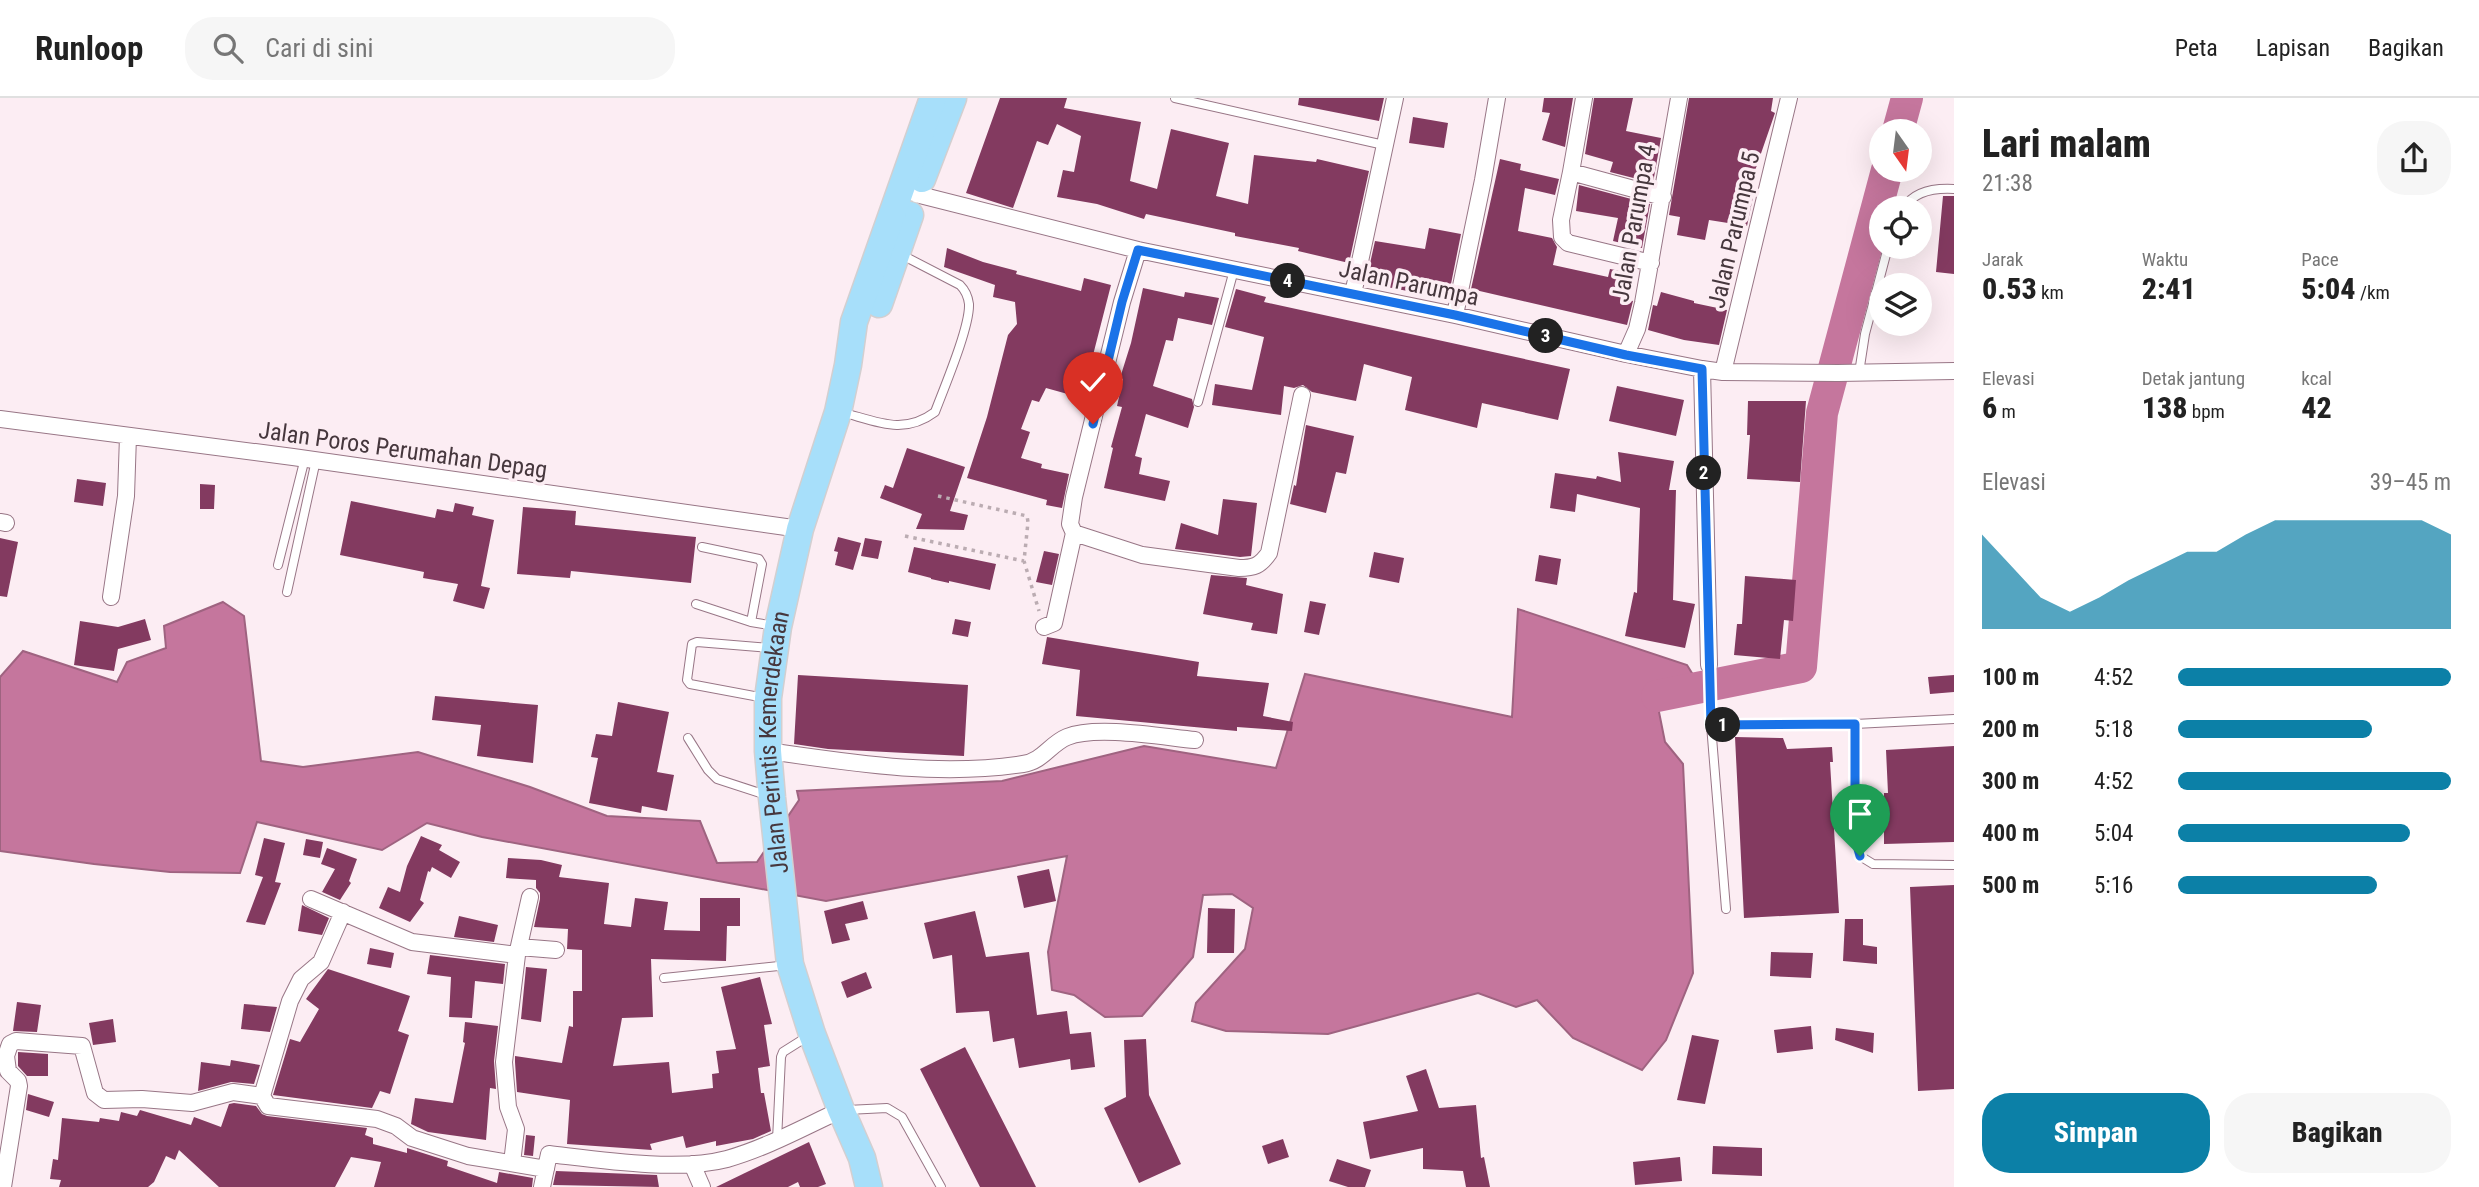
<!DOCTYPE html>
<html lang="id">
<head>
<meta charset="utf-8">
<style>
	body { margin:0; font-family:"Roboto Condensed",sans-serif; background:#f6f6f6; color:#222; height:100vh; display:flex; flex-direction:column; font-size:26px; white-space:nowrap }
	* { box-sizing:border-box; margin:0 }
	p { font-size:23px; color:#767676 }
	.icon { flex:none; width:38px; height:38px; fill:none; stroke:currentColor; stroke-width:2; stroke-linecap:round; stroke-linejoin:round }
	.map { position:relative; flex:1; overflow:hidden }
	.drawer { display:flex; flex-direction:column; background:#fff; width:525px }
	.drawer>* { flex:none }
	.needle { width:46px; rotate:166deg }
	.fabs { position:absolute; left:1869px; top:21px; display:grid; gap:14px }
	.fabs a { display:grid; place-items:center; width:63px; height:63px; border-radius:50%; background:#fff; box-shadow:0 7px 28px #0002; font-size:35px }
	.pin { position:absolute; display:grid; place-items:center; width:60px; height:60px; color:#fff; margin:-72px -30px; border-radius:50% 50% 50% 0; rotate:-45deg; box-shadow:0 0 7px #0007 }
	.pin .icon { rotate:45deg }
	.km { position:absolute; width:35px; height:35px; margin:-18px; border-radius:50%; background:#222; color:#fff; font-size:19px; line-height:35px; text-align:center }
	.round { display:grid; place-items:center; flex:none; width:74px; height:74px; border-radius:28px; background:#f6f6f6 }
	.summary { display:flex; align-items:center; justify-content:space-between; height:119px; padding:0 28px }
	h1 { font-size:38px; font-weight:800; line-height:52px }
	.metrics { display:grid; grid-template-columns:repeat(3,1fr); gap:10px; height:119px; padding:7px 28px }
	.metrics div { display:grid; align-content:center }
	.metrics b { font-size:30px; font-weight:800 }
	.metrics small { font-size:19px; font-weight:400 }
	.metrics p { font-size:19px }
	.chart { height:196px; padding:14px 28px }
	.chart p { display:flex; justify-content:space-between }
	.chart svg { width:100%; height:126px; margin-top:7px; fill:#0c80a7; opacity:.7 }
	.action { display:flex; gap:14px; margin-top:auto; padding:14px 28px }
	.action a { flex:1; height:80px; border-radius:28px; background:#0c80a7; color:#fff; font-size:28px; font-weight:800; line-height:80px; text-align:center }
	.action a+a { background:#f6f6f6; color:#222 }
	ul { padding:0 28px; list-style:none; font-size:23px }
	li { display:grid; grid-template-columns:112px 84px 1fr; align-items:center; height:52px }
	li i { height:18px; border-radius:9px; background:#0c80a7 }
	header { display:flex; align-items:center; gap:42px; box-sizing:border-box; height:98px; padding:0 35px; background:#fff; border-bottom:2px solid #e0e0e0 }
	header strong { font-size:33px }
	nav { display:flex; gap:38px; margin-inline-start:auto; font-size:24px }
	.search { width:490px; height:63px; background:#f6f6f6; display:flex; align-items:center; gap:18px; box-sizing:border-box; padding:0 24px; border-radius:28px; color:#767676; font-size:26px }
	main { display:flex; flex:1; min-height:0 }
	.map>svg:first-child { display:block }
	.water { fill:#c5769d; stroke:#9f6380; stroke-width:2 }
	.lines { fill:none; stroke-linecap:round; stroke-linejoin:round }
	.river { stroke:#c5769d; stroke-width:32 }
	.building { fill:#833a60 }
	.service-casing { stroke:#987686; stroke-width:10 }
	.minor-casing { stroke:#987686; stroke-width:18 }
	.trunk-casing { stroke:#d3cfd0; stroke-width:29 }
	.path { stroke:#bbacb2; stroke-width:3.5; stroke-dasharray:3.5 5; stroke-linecap:butt }
	.service { stroke:#fff; stroke-width:8 }
	.minor { stroke:#fff; stroke-width:16 }
	.trunk { stroke:#a7dffa; stroke-width:26 }
	.route-casing { stroke:#fff; stroke-width:14 }
	.route { stroke:#1a73e8; stroke-width:9 }
	.labels { text-anchor:middle; dominant-baseline:central; stroke-width:7; stroke-linejoin:round; paint-order:stroke }
	.street-label { font-size:24px; fill:#46373d; stroke:#fcedf3 }
</style>
</head>
<body>
<header>
<strong>Runloop</strong>
<div class="search"><svg class="icon" aria-label="search" viewBox="0 0 24 24"><circle cx="10" cy="10" r="6"/><path d="M15 15l6 6"/></svg>Cari di sini</div>
<nav><a>Peta</a><a>Lapisan</a><a>Bagikan</a></nav>
</header>
<main>
<div class="map">
<svg width="1954" height="1089" viewBox="0 0 1954 1089">
	<rect width="100%" height="100%" fill="#fcedf3"/>
	<path class="water" d="M223,504l21,14 17,145 42,6 115,-15 112,35 77,29 93,5 17,42 40,-1 42,-62 -2,-9 205,-10 142,-35 132,22 29,-94 207,43 6,-108 169,56 13,21 -43,16 8,40 18,22 10,209 -27,67 -24,30 -69,-32 -36,-38 -21,7 -38,-14 -150,41 -102,-3 -34,-10 4,-18 49,-54 8,-41 -21,-14 -29,1 -10,62 -51,59 -37,1 -31,-22 -22,-5 -4,-38 19,-96 -241,45 -344,-64 -55,-14 -45,27 -125,-28 -17,51 -70,-1 -76,-8 -94,-13v-174l23,-26 94,31 10,-20 39,-14 -2,-22z"/>
	<g class="lines">
		<path class="river" d="M1898,33l9,-33
			M1657,598l144,-29 21,-254 65,-243"/>
	</g>
	<path class="building" d="M1000,0h67l-3,10 77,14 -11,59 27,8 14,-60 58,14 -13,53 32,8 6,-49 62,7 1,-3 52,12 -20,92 -51,-12 1,-3 -64,-12v-3l-89,-19 -2,5 -47,-15 -40,-7 6,-27 11,2 7,-36 -24,-12 -9,21 -11,-4 -24,67 -47,-15z
		M1299,0h85l-5,23 -81,-16z
		M1544,0h29l-8,49 -23,-7 8,-27 -8,-1z
		M1594,0h39l-7,33 35,7 -8,45 -43,-11 3,-10 -28,-8z
		M1689,0h84l-2,13 4,2 -27,78 6,1 -7,34 -38,-6 -4,20 -28,-5 3,-18 -11,-2z
		M1413,19l35,6 -4,25 -35,-5z
		M1500,61l21,5 -1,6 39,9 -4,16 -30,-7 -7,43 34,7 5,9 -4,18 55,12 2,-8 25,5 -6,26 4,1 -6,24 -156,-36z
		M1579,87l71,19 -8,44 -29,-7 5,-23 -42,-7z
		M1943,98h11v78l-18,-2z
		M1429,130l32,6 -13,65 -76,-15 3,-15 -6,-1 6,-27 50,8z
		M947,150l36,14 34,9 -1,3 65,17 3,-13 27,7 -29,113 -36,-10 -7,14 -7,-2 -11,29 9,3 -9,26 21,6 -1,4 28,6 -7,34 -16,-3 1,-5 -80,-22 20,-61 21,-82 9,-11 -2,-22 -22,-5 2,-12 -51,-18z
		M1143,190l41,9 1,-5 34,6 -7,27 -34,-7 -5,23 -7,-1 -13,46 39,13 2,8 -6,21 -42,-14 -11,42 7,2 -3,16 31,7 -5,20 -61,-13 9,-40 -2,-1 11,-40 -5,-1 6,-27 -3,-1 11,-35z
		M1236,191l30,8 -2,5 306,67 -12,51 -76,-17 -5,25 -72,-18 7,-33 -48,-13 -8,37 -44,-9 -9,-7 -9,3 -10,-2 -3,29 -69,-10 3,-21 37,6 12,-53 -39,-10z
		M1661,194l33,9v2l33,7 -8,35 -35,-5 -36,-10 5,-25 4,1z
		M1617,288l67,14 -8,36 -67,-15z
		M1748,303h58l-6,81 -53,-3 3,-44h-3z
		M1306,327l48,11 -8,38 -10,-2 -10,41 -36,-9 4,-19 2,1z
		M907,350l58,19 -15,44 18,4 -4,15 -48,-1 6,-15 -42,-16 5,-13 8,3z
		M1618,354l56,9 -5,29h7l-3,110 22,4 -10,44 -60,-12 9,-44 3,1 3,-85 -63,-14 -2,18 -25,-4 5,-35 41,6 1,-3 24,6z
		M77,381l29,4 -3,23 -29,-4z
		M200,386l15,1 -1,24h-14z
		M1223,401l34,4 -6,53 -11,1 -65,-8 6,-26 37,12z
		M351,403l84,17 2,-9 16,3 2,-9 19,4 -2,8 22,5 -13,66 9,2 -6,21 -31,-8 5,-17 -35,-6 1,-6 -84,-17z
		M523,409l53,4 -1,14 121,12 -5,46 -120,-12 -1,7 -53,-4z
		M838,439l23,6 -8,27 -18,-5 3,-13 -4,-1z
		M0,440l18,4 -11,55 -7,-1z
		M865,440l17,3 -4,18 -17,-3z
		M914,449l82,17 -6,26 -41,-9v2l-18,-4v-1l-23,-6z
		M1044,453l15,3 -7,31 -16,-3z
		M1374,454l30,6 -5,25 -30,-6z
		M1539,457l22,4 -4,26 -22,-4z
		M1211,477l36,3 -1,7 37,9 -6,40 -26,-4 2,-7 -50,-9z
		M1745,478l51,4 -3,41 -9,-1 -4,39 -46,-4 3,-31h5z
		M1310,503l16,3 -7,31 -15,-3z
		M145,521l6,21 -33,9 -4,22 -40,-6 6,-44 38,6z
		M955,521l16,3 -3,15 -16,-3z
		M1047,539l152,25 -2,14 72,7 -6,33 30,6 -1,9 -55,-4v4l-161,-15 4,-46 -38,-6z
		M798,577l170,10 -4,71 -136,-7 -34,-5z
		M1954,577v17l-24,2 -2,-17z
		M435,598l103,9 -5,58 -56,-7 4,-31 -49,-5z
		M618,604l51,10 -12,60 17,3 -7,36 -25,-5 -1,7 -52,-10 9,-45 -7,-1 5,-23 16,2z
		M1735,639l48,1 4,11 45,-2 1,15h-3l9,151 -95,5z
		M1954,648v96l-70,2v-51h4l-2,-43z
		M421,738l21,9 -3,5 21,12 -9,16 -19,-11 -2,5 -2,-1 -8,29 4,3 -14,19 -31,-14 9,-21 12,5 7,-26z
		M264,740l21,5 -10,39 6,1 -16,42 -19,-3 17,-45 -8,-2z
		M306,741l17,3 -3,16 -17,-3z
		M327,750l30,11 -8,22 2,2 -11,17 -20,-9 2,1 13,-23 -14,-5z
		M508,760l33,2 21,5 -3,12 50,6 -5,41 27,3 4,-29 33,4 -4,28 36,1v-33h40v28h-13l-1,35 -75,-2 2,58 -31,1 -9,48 56,-4 3,31 41,-5 -1,-14 7,-1 -3,-22 20,-2 -15,-62 39,-10 12,47 -8,1 6,41 -12,2 3,25h3l7,38 -18,8 -37,7v-5l-30,7 -3,-12 -33,8 2,6 -85,-6 3,-44 -53,-8 -2,-30v-6l47,7 7,-37 4,1v-36h9v-41l-15,-1 1,-20 -34,-2 6,-28v-6l-4,-5v-8l-30,-2z
		M1049,771l7,32 -32,7 -7,-32z
		M1954,787v204l-36,2 -8,-204z
		M863,803l5,18 -23,5 5,16 -18,4 -8,-33z
		M302,807l27,13 -7,17 -24,-4z
		M1208,810l27,1 -1,44h-27z
		M975,813l11,46 43,-5 8,63 30,-4 3,23 21,-2 4,35 -24,3 -1,-11 -51,9 -5,-30 -21,4 -4,-31 -33,2 -4,-58 -19,4 -9,-36z
		M459,818l39,9 -4,17 -40,-5z
		M1845,821h18v26l14,2v17l-34,-3z
		M370,850l24,5 -3,15 -24,-4z
		M1771,854l42,1 -2,25 -41,-2z
		M430,857l75,9 -2,20 -28,-3 -3,37 -23,-1 2,-40 -24,-3z
		M526,869l21,2 -6,53 -20,-3z
		M328,871l82,27 -12,35 11,4 -19,59 -10,-3 -8,17 -99,-13 17,-56 10,3 19,-33 -13,-10z
		M866,874l6,16 -25,10 -6,-16z
		M17,904l24,3 -4,27 -24,-1z
		M244,906l33,3 -7,25 -29,-3z
		M113,921l3,23 -23,3 -4,-22z
		M465,924l33,4 -4,35 2,28 -6,-1 -4,52 -58,-8 -17,-8 4,-26 38,5 12,-60 -2,-1z
		M1811,928l2,23 -36,4 -3,-23z
		M1836,930l38,5 -1,20 -38,-13z
		M1692,937l27,5 -14,64 -28,-4z
		M1146,941l3,56 32,69 -42,19 -35,-75 22,-11 -2,-57z
		M965,949l49,96 22,44h-56l-60,-118z
		M18,954l30,2v22h-21l-9,-10z
		M231,962l29,5 -6,19 -23,-2 -33,9 3,-29 29,4z
		M1426,971l13,39 37,-3 5,53 3,-1 6,30h-24l-3,-16 -40,-2v-21l-53,11 -7,-37 55,-11 -12,-35z
		M28,996l26,8 -5,15 -23,-7z
		M234,1005l22,3 6,8 5,2 100,12 -2,7 8,3v6l34,9v-5l41,13 -1,5 50,17 2,-11 34,6 -1,9h-158l7,-25 -30,-5 -16,30h-116l-40,-37 -4,10 -9,-4 -12,26 -6,5h-89l2,-7 -11,-1 3,-20 5,1 4,-42 37,4 1,-4 19,3 2,-9 16,4 3,-6 51,15 3,-8 27,10 8,-23z
		M526,1037l9,1 -2,20 -9,-1z
		M1283,1041l6,18 -21,7 -6,-18z
		M809,1044l17,42 -8,3h-18l-2,-5 -10,5h-72z
		M1713,1048l49,2v28l-50,-2z
		M1680,1059l2,24 -47,4 -2,-23z
		M1337,1061l34,11 -6,17h-17l-19,-6z
		M556,1073l101,4 2,12 -106,-2z"/>
	<g class="lines">
		<g class="service-casing">
			<path id="service" d="M1175,0l209,47
				M1904,110c10,-17 32,-20 50,-19
				M1859,275l6,-39 23,-87
				M1198,304l36,-132
				M841,314c35,9 62,24 94,0 9,-24 35,-85 34,-108 -1,-8 -3,-13 -9,-19l-60,-31
				M702,449l57,12 3,5 -11,58
				M278,467l27,-107
				M287,494l29,-132
				M696,506l55,18 24,4
				M1709,567l2,60 15,184
				M765,600l-75,-14 -3,-4 5,-36 5,-2 74,6
				M1855,626v114l5,18 13,8 81,1
				M1711,627l144,-1 99,-5
				M688,640l20,32 9,9 49,16
				M664,880l124,-13
				M847,1012l40,-2 15,9 39,70
				M777,1042l4,-83 2,-5 27,-17"/>
		</g>
		<g class="minor-casing">
			<path id="minor" d="M1584,0l-13,74 92,25
				M1571,74l-10,48 1,17 6,6 83,20
				M916,96l222,56 317,65 171,39 76,15 21,3 115,1 116,-2
				M1138,152l-16,52 -48,195 -4,27 4,9 68,22 97,13c15,0 21,-2 30,-15l33,-158
				M1353,196l42,-196
				M1455,217l28,-135 14,-82
				M1626,256l11,-25 6,-26 36,-205
				M1702,271l7,296
				M1723,274l66,-274
				M0,321l293,38 507,72
				M0,424l6,1
				M111,499l15,-101 2,-60
				M1044,529l10,-4 20,-90
				M768,653c84,12 170,26 255,13 20,-3 27,-20 44,-27 29,-12 96,0 128,3
				M311,801l101,43 105,13
				M343,814l-22,50 -20,17 -11,22 -28,95 6,10 109,13 19,7 16,12 56,18 78,13
				M519,849l37,3
				M512,1065l4,-34 -8,-22 -4,-45 13,-107 13,-58
				M692,1066l10,23
				M3,1089l16,-101 -1,-5 -10,-10 -2,-15 4,-12 6,-3 66,5 13,47 9,7 38,-1 50,4 41,-11 29,4
				M542,1089l7,-33c51,6 129,18 178,5 39,-11 77,-32 114,-49"/>
		</g>
		<g class="trunk-casing">
			<g id="trunk">
				<path d="M922,81l31,-81"/>
				<path d="M879,206l31,-89"/>
				<path id="s1" d="M869,1089l-7,-29 -21,-48 -29,-76 -22,-70 -18,-166 -4,-47v-53l10,-71 22,-98 38,-117 10,-47 6,-43 79,-224"/>
			</g>
		</g>
		<path class="path" d="M938,398l89,20 1,6 -4,39 15,50
			M905,438l119,25"/>
		<use href="#service" class="service"/>
		<use href="#minor" class="minor"/>
		<use href="#trunk" class="trunk"/>
	</g>
	<g class="lines">
		<g class="route-casing">
			<path id="route" d="M1093,326l29,-122 16,-52 317,65 171,40 76,14 9,356 144,-1v114l5,18"/>
		</g>
		<use href="#route" class="route"/>
	</g>
	<g class="labels">
		<g class="street-label">
			<text transform="translate(1634 125) rotate(-80)">Jalan Parumpa 4</text>
			<text transform="translate(1734 132) rotate(-77)">Jalan Parumpa 5</text>
			<text transform="translate(1409 185) rotate(12)">Jalan Parumpa</text>
			<text transform="translate(403 352) rotate(8)">Jalan Poros Perumahan Depag</text>
			<text stroke="none"><textPath href="#s1" startOffset="460">Jalan Perintis Kemerdekaan</textPath></text>
		</g>
	</g>
</svg>
<div class="fabs">
<a><svg class="needle" viewBox="-14 -14 28 28"><path d="M0-13l5 13h-10z" fill="#e53935"/><path d="M0 13l5-13h-10z" fill="#767676"/></svg></a>
<a><svg class="icon" aria-label="locate" viewBox="0 0 24 24"><circle cx="12" cy="12" r="6"/><path d="M12 2v4M12 18v4M2 12h4M18 12h4"/></svg></a>
<a><svg class="icon" aria-label="layers" viewBox="0 0 24 24"><path d="M12 4l9 5-9 5-9-5zM3 14l9 5 9-5"/></svg></a>
</div>
<div class="pin" style="left:1860px;top:758px;background:#1e9e55"><svg class="icon" aria-label="arrive" viewBox="0 0 24 24"><path d="M6 21V4h12l-3 4 3 4H6"/></svg></div>
<div class="pin" style="left:1093px;top:326px;background:#d93025"><svg class="icon" aria-label="check" viewBox="0 0 24 24"><path d="M5 12l5 5 9-10"/></svg></div>
<b class="km" style="left:1723px;top:627px">1</b>
<b class="km" style="left:1704px;top:375px">2</b>
<b class="km" style="left:1546px;top:238px">3</b>
<b class="km" style="left:1288px;top:183px">4</b>
</div>
<section class="drawer">
<div class="summary"><div><h1>Lari malam</h1><p>21:38</p></div><a class="round"><svg class="icon" aria-label="share" viewBox="0 0 24 24"><path d="M12 15V3M7 8l5-5 5 5M5 13v7h14v-7"/></svg></a></div>
<div class="metrics">
<div><p>Jarak</p><b>0.53<small> km</small></b></div>
<div><p>Waktu</p><b>2:41</b></div>
<div><p>Pace</p><b>5:04<small> /km</small></b></div>
</div>
<div class="metrics">
<div><p>Elevasi</p><b>6<small> m</small></b></div>
<div><p>Detak jantung</p><b>138<small> bpm</small></b></div>
<div><p>kcal</p><b>42</b></div>
</div>
<div class="chart"><p><span>Elevasi</span>39–45 m</p>
<svg viewBox="0 0 160 44" preserveAspectRatio="none"><path d="M0 44V11L10 22L20 33L30 38L40 33L50 27L60 22L70 17L80 17L90 11L100 6L110 6L120 6L130 6L140 6L150 6L160 11V44z"/></svg>
</div>
<ul>
<li><b>100 m</b>4:52<i style="width:100%"></i></li>
<li><b>200 m</b>5:18<i style="width:71%"></i></li>
<li><b>300 m</b>4:52<i style="width:100%"></i></li>
<li><b>400 m</b>5:04<i style="width:85%"></i></li>
<li><b>500 m</b>5:16<i style="width:73%"></i></li>
</ul>
<div class="action"><a>Simpan</a><a>Bagikan</a></div>
</section>
</main>
</body>
</html>
